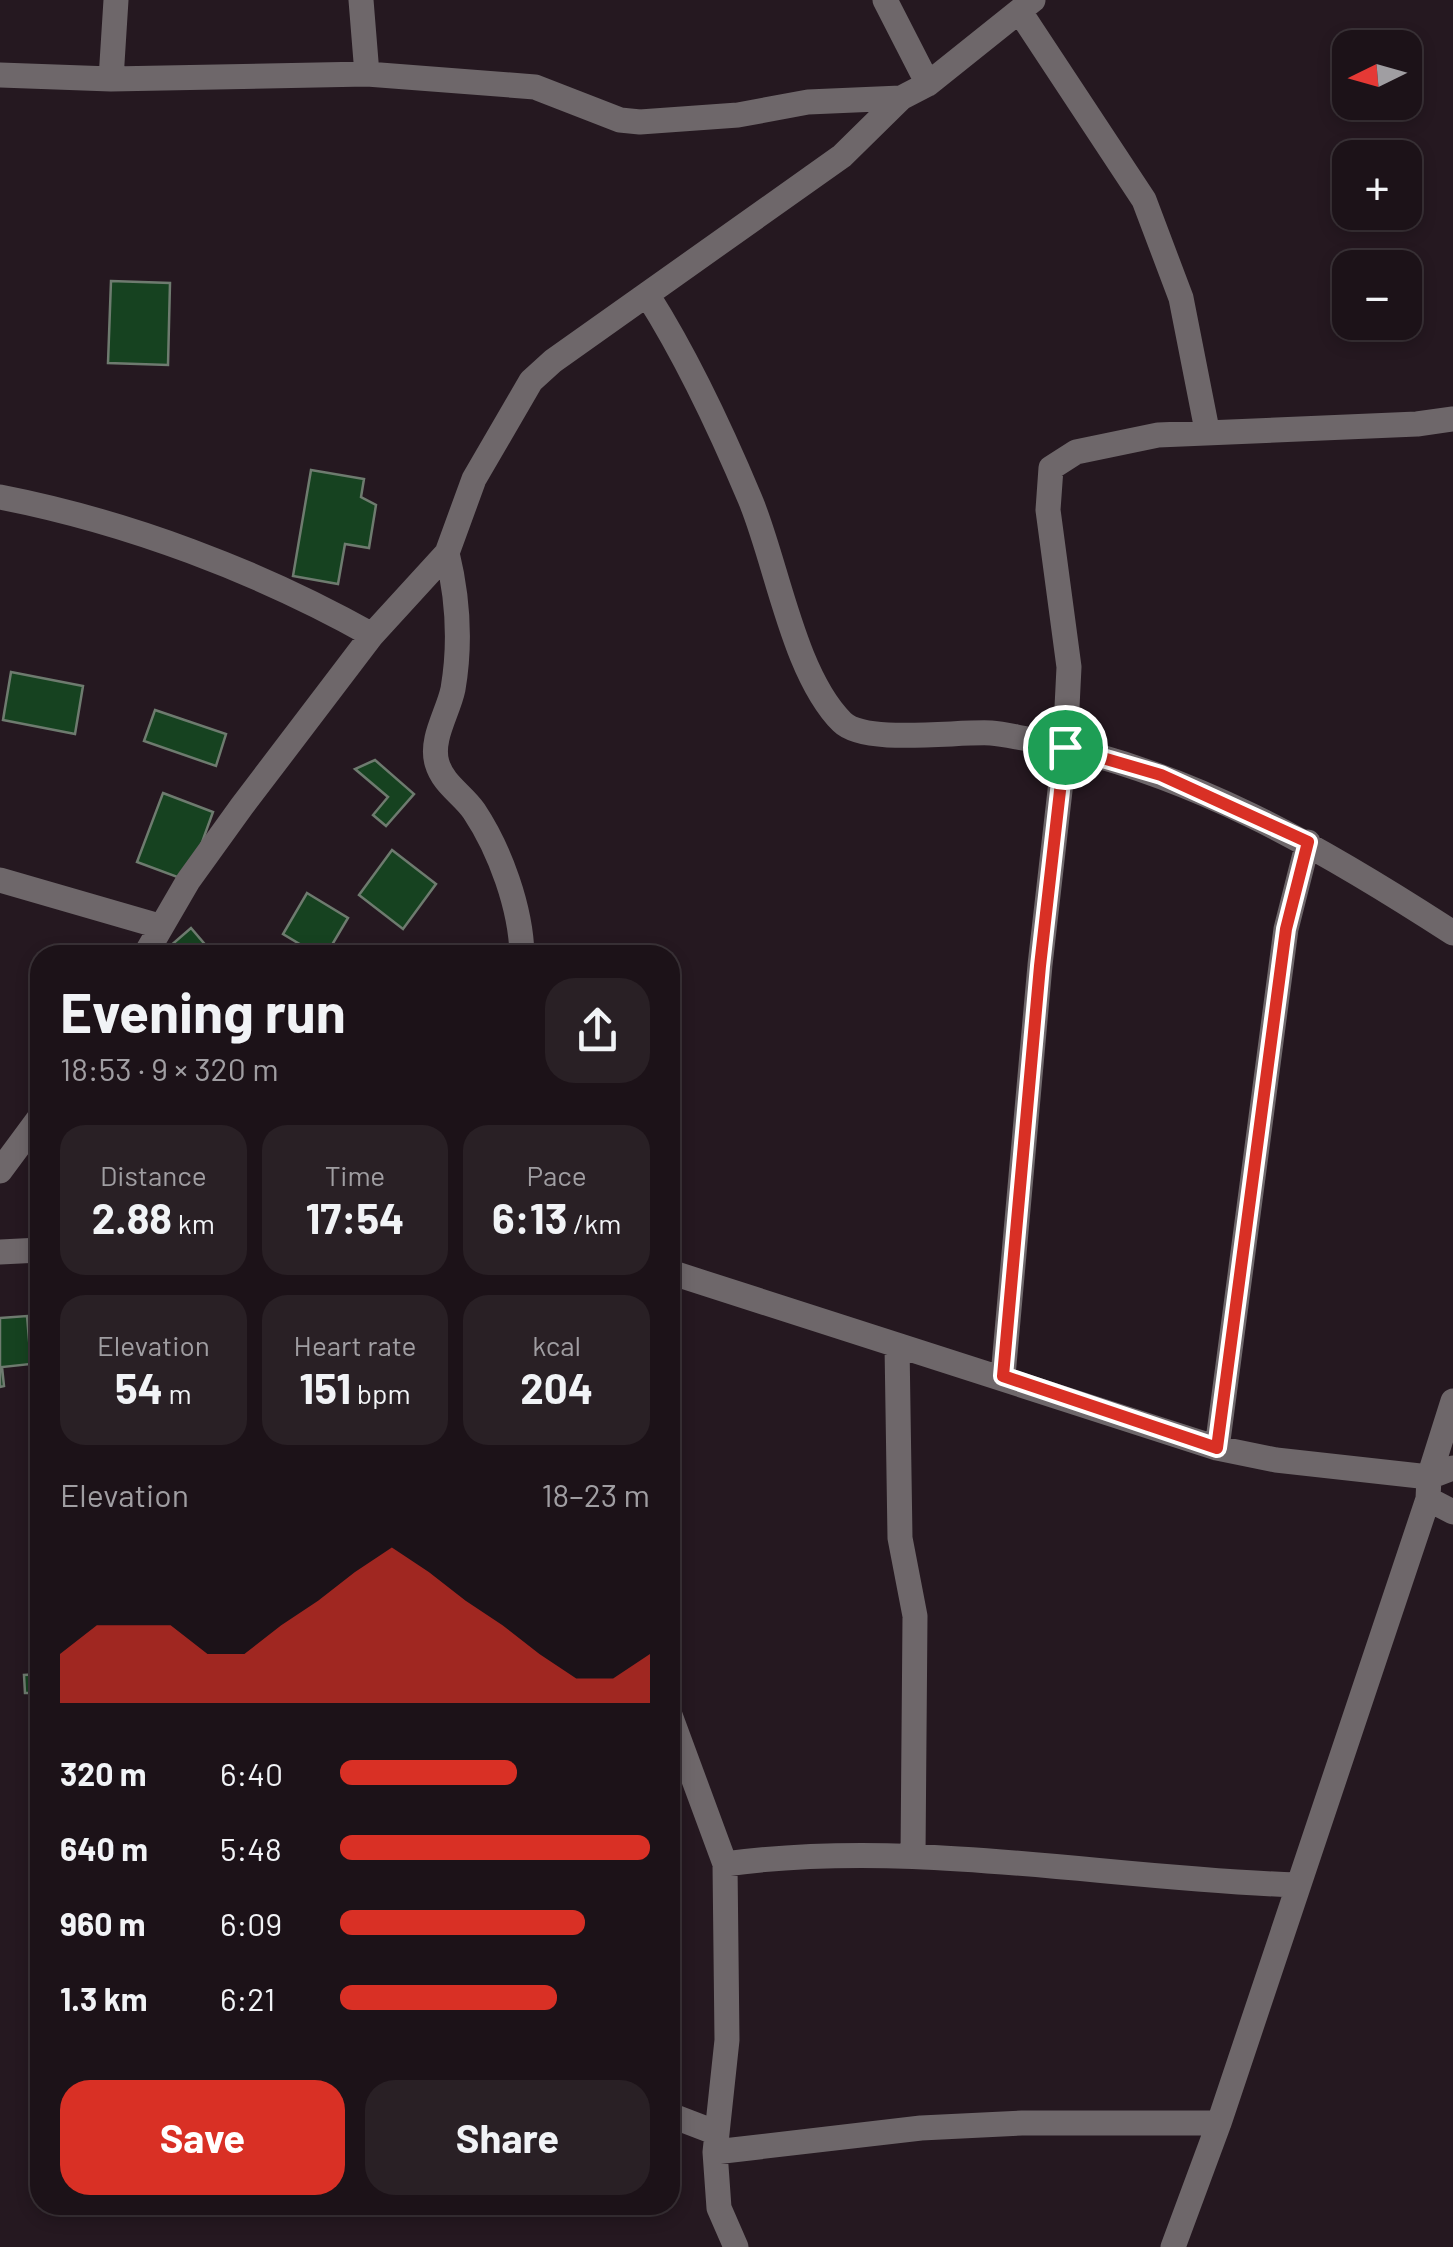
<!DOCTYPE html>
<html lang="en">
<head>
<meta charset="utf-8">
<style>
	body { margin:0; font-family:Barlow,sans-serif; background:#292025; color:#f1f3f6; height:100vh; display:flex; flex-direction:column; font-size:38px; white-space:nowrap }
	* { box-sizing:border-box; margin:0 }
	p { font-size:32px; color:#a09ea2 }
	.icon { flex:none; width:55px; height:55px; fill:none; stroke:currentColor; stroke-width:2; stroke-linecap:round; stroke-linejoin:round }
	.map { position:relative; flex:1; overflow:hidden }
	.details { position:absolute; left:30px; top:945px; width:650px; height:1270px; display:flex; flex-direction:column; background:#1c1218; border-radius:30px; box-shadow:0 5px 15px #0003,0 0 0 2px #3a3237 }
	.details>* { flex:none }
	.needle { width:65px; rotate:265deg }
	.tools { position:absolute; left:1332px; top:30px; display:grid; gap:20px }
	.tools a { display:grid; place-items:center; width:90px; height:90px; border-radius:20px; background:#1c1218; box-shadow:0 5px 15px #0003,0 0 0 2px #3a3237; font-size:50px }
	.pin { position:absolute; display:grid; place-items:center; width:85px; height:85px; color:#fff; margin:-42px; border:5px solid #fff; border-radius:50%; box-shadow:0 2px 10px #0007 }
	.round { display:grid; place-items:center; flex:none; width:105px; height:105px; border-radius:30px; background:#292025 }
	.headline { display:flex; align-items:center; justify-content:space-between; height:170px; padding:0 30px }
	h1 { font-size:55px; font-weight:700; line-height:75px }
	.figures { display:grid; grid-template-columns:repeat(3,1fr); gap:15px; height:170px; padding:10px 30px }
	.figures div { display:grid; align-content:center; border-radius:25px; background:#292025; text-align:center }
	.figures b { font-size:42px; font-weight:700 }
	.figures small { font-size:28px; font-weight:400 }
	.figures p { font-size:28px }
	.chart { height:280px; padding:20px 30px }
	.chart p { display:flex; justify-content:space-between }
	.chart svg { width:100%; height:180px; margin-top:10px; fill:#d93025; opacity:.7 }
	.primary-button { display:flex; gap:20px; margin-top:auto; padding:20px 30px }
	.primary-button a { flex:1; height:115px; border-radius:30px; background:#d93025; color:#fff; font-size:40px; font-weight:700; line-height:115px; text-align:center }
	.primary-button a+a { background:#292025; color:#f1f3f6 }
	ul { padding:0 30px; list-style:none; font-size:32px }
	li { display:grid; grid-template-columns:160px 120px 1fr; align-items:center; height:75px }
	li i { height:25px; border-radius:12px; background:#d93025 }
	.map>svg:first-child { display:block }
	.building { fill:#164220; stroke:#6e7b6f; stroke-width:2.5 }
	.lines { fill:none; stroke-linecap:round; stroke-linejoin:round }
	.minor { stroke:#6e676a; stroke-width:25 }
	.route-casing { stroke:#fff; stroke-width:20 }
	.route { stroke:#d93025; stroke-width:12 }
</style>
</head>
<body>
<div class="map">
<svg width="1453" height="2247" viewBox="0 0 1453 2247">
	<rect width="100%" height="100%" fill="#251820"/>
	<path class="building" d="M111,281l59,2 -2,82 -60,-2z
		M311,470l53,9 -3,18 15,8 -7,43 -24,-4 -7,40 -45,-8z
		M11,672l72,14 -8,48 -72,-14z
		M155,710l71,24 -10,32 -72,-25z
		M375,760l39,34 -28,32 -13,-11 15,-18 -33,-28z
		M163,793l50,19 -25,69 -51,-19z
		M392,850l44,34 -33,45 -44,-34z
		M307,893l41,25 -22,37h-8l-35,-21z
		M191,928l23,27 -52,-2z
		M27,1316l4,48 -29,3 2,19 -4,1v-69z
		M40,1674v19h-15l-1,-18z"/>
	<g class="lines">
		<path class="minor" d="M361,0l6,74
			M885,0l43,84
			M1020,12l124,188 37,98 26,132
			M0,75l111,4 256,-5 168,13 85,33 20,2 98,-7 70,-13 93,-4
			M111,79l5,-79
			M648,296c40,63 73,134 102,203 27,64 43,174 92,223 23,23 115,9 149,11 12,1 25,4 37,6 160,31 291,107 425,194
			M0,497c128,25 258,74 372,138
			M447,553c11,45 14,89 6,136 -5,24 -23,50 -16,74 6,21 25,31 37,48 26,39 47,97 48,144
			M0,880l159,46
			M145,955l43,-74 54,-75 130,-171 75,-82 27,-74 57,-98 22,-20 289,-205 59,-58 27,-14 105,-84
			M0,1171l40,-54
			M0,1252l40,-2
			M670,1272l547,176 59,12 153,17 24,-9
			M897,1345l3,193 15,78 -2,240
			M1003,1376l37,-411 25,-218 4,-80 -21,-157 3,-42 25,-16 82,-17 259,-11 36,-5
			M1217,1448l69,-519 22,-87
			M1428,1499l25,13
			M670,1715l55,149 2,176 -12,112 4,56 17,39
			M725,1864c190,-26 382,15 572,21
			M670,2115l47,18
			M715,2152l206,-24 101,-5h197
			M1173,2247l46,-124 209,-624 1,-22 24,-76"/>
	</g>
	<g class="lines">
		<g class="route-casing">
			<path id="route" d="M1065,747l96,28 147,67 -22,87 -69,519 -214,-72 37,-410z"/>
		</g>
		<use href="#route" class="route"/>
	</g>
</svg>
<div class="tools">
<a><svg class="needle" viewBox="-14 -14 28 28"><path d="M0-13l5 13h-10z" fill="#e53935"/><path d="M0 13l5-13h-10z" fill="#a09ea2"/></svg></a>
<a>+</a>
<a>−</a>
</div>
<div class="pin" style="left:1065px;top:747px;background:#1e9e55"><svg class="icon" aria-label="arrive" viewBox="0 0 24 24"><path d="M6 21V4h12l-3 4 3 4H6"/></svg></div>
<section class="details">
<div class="headline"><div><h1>Evening run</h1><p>18:53 · 9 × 320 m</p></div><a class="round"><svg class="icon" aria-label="share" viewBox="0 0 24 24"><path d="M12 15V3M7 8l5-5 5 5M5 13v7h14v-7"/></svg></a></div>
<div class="figures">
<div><p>Distance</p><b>2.88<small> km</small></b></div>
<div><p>Time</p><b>17:54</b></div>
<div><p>Pace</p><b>6:13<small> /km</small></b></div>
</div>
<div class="figures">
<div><p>Elevation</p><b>54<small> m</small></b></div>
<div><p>Heart rate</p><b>151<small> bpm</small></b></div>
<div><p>kcal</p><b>204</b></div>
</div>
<div class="chart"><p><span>Elevation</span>18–23 m</p>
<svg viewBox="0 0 160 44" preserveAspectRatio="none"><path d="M0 44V32L10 25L20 25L30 25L40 32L50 32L60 25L70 19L80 12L90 6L100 12L110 19L120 25L130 32L140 38L150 38L160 32V44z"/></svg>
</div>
<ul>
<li><b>320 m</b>6:40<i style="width:57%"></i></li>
<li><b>640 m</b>5:48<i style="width:100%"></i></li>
<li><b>960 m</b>6:09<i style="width:79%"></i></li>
<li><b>1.3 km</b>6:21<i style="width:70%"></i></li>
</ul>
<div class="primary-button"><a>Save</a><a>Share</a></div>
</section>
</div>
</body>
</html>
